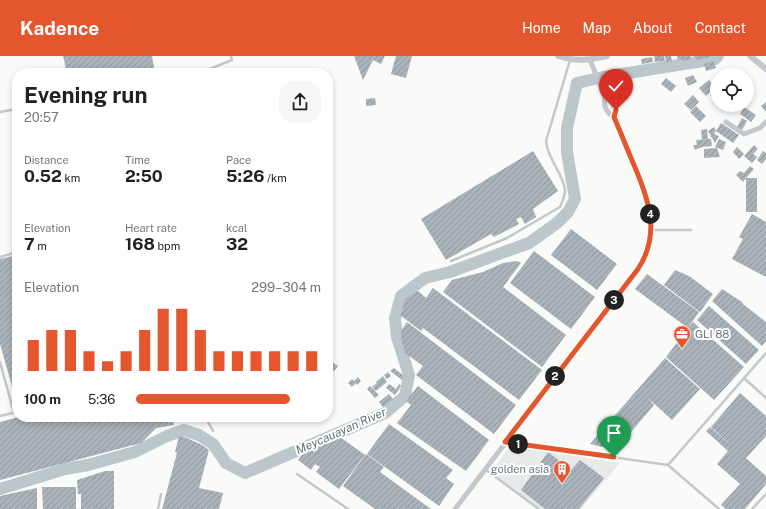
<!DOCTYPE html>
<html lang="en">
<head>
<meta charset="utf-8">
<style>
	body { margin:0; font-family:"Public Sans",sans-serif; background:#f6f6f6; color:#202124; height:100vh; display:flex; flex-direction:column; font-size:15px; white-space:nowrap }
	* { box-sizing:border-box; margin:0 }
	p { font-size:13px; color:#757577 }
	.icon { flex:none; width:22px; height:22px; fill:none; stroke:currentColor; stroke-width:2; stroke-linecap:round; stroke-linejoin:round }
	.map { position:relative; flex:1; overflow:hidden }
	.side { position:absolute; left:12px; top:12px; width:321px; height:354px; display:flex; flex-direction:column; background:#fff; border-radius:16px; box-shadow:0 2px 6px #0003 }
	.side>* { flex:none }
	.controls { position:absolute; left:710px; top:12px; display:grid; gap:8px }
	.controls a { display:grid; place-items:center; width:44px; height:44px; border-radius:50%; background:#fff; box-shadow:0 2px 6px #0003; font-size:20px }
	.pin { position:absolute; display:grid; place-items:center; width:34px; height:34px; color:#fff; margin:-41px -17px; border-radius:50% 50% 50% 0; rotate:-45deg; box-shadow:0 0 4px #0007 }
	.pin .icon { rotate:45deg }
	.km { position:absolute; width:20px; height:20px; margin:-10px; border-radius:50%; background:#222; color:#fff; font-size:11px; line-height:20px; text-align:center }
	.round { display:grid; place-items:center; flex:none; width:42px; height:42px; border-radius:16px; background:#f6f6f6 }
	.overview { display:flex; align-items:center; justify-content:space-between; height:68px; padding:0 12px }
	h1 { font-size:22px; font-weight:700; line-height:30px }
	.figures { display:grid; grid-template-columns:repeat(3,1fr); gap:6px; height:68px; padding:4px 12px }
	.figures div { display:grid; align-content:center }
	.figures b { font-size:17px; font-weight:700 }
	.figures small { font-size:11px; font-weight:400 }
	.figures p { font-size:11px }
	.chart { height:112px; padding:8px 12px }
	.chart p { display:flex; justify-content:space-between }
	.chart svg { width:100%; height:72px; margin-top:4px; stroke:#e4572e; stroke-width:6 }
	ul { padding:0 12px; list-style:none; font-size:13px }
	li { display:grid; grid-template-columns:64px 48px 1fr; align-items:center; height:30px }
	li i { height:10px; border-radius:5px; background:#e4572e }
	header { display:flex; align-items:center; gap:24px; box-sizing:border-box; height:56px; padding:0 20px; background:#e4572e; color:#fff }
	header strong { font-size:19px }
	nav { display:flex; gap:22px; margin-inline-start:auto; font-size:14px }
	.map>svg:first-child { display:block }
	.built { fill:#e8e9e9 }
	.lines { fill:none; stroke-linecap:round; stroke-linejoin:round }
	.river { stroke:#bbc7cb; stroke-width:12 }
	.building { fill:url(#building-hatch) }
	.service { stroke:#c3c8cc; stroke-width:2.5 }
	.minor { stroke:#c3c8cc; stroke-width:5 }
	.tertiary { stroke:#c3c8cc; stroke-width:6 }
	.route-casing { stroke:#fff; stroke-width:8 }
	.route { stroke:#e4572e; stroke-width:5 }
	.labels { text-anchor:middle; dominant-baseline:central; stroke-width:4; stroke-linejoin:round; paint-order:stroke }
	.poi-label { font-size:11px; fill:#657683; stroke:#fff; text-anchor:start }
	.water-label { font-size:12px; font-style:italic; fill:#60757c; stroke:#fff }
</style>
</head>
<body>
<header>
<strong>Kadence</strong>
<nav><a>Home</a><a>Map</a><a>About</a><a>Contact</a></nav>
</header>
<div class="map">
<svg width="766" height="453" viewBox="0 0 766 453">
	<defs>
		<pattern id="building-hatch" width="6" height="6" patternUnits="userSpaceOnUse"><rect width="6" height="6" fill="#aab3b9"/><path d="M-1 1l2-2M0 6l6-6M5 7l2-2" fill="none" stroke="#8e969c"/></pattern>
	</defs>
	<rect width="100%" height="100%" fill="#fafaf8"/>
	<path class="built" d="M510,390l110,17 -39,46h-45l-46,-35z"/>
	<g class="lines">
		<path class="river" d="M0,433l65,-20 23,-4 47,-13 32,-16 17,-6 15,5 14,9 13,19 19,10 140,-60 20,-17 4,-21 -12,-38 -2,-19 6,-22 24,-18 25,-6 79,-29 28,-20 11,-11 7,-13 -8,-47v-24l10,-45 26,-6 112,-18 3,-3"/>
	</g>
	<path class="building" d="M63,0h89l3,17h-88z
		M354,0h31l-4,8 -8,-4 -10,20z
		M396,0h16l-6,22 -15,-4z
		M654,0h10l1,5 -10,1z
		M665,0h6l1,5 -6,1z
		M677,0h13l1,4 -9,1 -1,-2 -3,1z
		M695,0h15v1l-14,3z
		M652,1l1,5 -11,2 -1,-5z
		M714,5l2,7 -10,3 -2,-7z
		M693,19l4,7 -9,4 -3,-8z
		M666,22l10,8 -5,6 -10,-8z
		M709,24l6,7 -9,9 -7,-8z
		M716,35l1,11 -1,1 -6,-8z
		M693,39l6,7 -8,8 -7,-6z
		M375,42l1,7 -10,1v-7z
		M766,46v10l-5,-6z
		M696,50l10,10 -6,6 -10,-10z
		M744,51l12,8 -5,7 -11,-8z
		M742,62l5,3 -5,9 -5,-3z
		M721,67l18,12 -6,8 -17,-12z
		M714,71l2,4 -2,3 5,2 -4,7 -7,-12z
		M707,73l1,10h-6l-1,-9z
		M708,83h3l1,7 -10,1 -7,3 -2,-5h4l-1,-5z
		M719,83l7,3 -3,8 -8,-3z
		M754,89l4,4 -5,5 4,3 -5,6 -8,-7z
		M737,91l7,7 -5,5 -6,-7z
		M717,92l3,9 -16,1v-9z
		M533,95l25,40 -25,18 3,8 -11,7 -4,-7 -5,2 3,5 -25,13 -3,-3 -45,26 -25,-41z
		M763,95l3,2v6l-4,5 -5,-4z
		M750,110l4,3 -8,9h11v34h-11v-34l-3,4 -7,-7 4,-4 4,2z
		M752,158l14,8v55l-34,-18 11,-20 -4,-2z
		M571,173l46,35 -20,26 -46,-35z
		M534,195l61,46 -24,32 -61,-46z
		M17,199v149l-17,-60v-85z
		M517,205l4,2 -18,24 63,48 -24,32 -99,-75 9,-12 31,-8 20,-9z
		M675,214l14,6 24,18 -13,18 -36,-27z
		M647,218l52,38 -11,16 -53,-39z
		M433,232l109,82 -23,30 -96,-72 -2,3 -21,-16 2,-3 3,-13 13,-8 8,7z
		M722,233l20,13 1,2 23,18v19l-4,5 -50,-45z
		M709,250l50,44 -13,14 -49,-44z
		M407,266l109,83 -22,29 -78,-59 7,-9 -18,-13 -4,-15v-7z
		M693,266l51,45 -30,33 -48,-43z
		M665,302l35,31 -28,31 -24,-22 6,7 -38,45 -26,-6z
		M332,306l6,4 -4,5 -5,-4z
		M394,312l10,8 -2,4 -12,-9z
		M388,316l3,4 -4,3 -3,-4z
		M383,320l4,6 -11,9 -4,-4 5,-4 -1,-1z
		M358,321l3,4 -4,4 -1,-2 -4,4 -4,-4 4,-4 2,2z
		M389,328l7,5 3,-5 2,2 -6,9 -9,-7z
		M370,330l9,9 -4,3 -8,-9z
		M418,330l71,54 -23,31 -69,-48 14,-18 -5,-4z
		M740,337l26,23v20l-20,22 20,18v8l-21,25h-19l-5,-4 19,-21 -23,-20 11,-13 -22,-20 4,-4 22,19 -21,-19z
		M389,338l4,5 -10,8 -4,-5z
		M19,361h153l2,8 -18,3 -15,15 -141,37v-58z
		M389,368l64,46 -7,8 8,6 -15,22 -72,-52z
		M179,380l8,2 15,7 7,5 -10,38 24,5 -4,16h-57l15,-56 -2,-1z
		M340,381l25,18 -26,34 -23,-17 4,-5 -5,-3 -4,6 -13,-10 4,-5z
		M548,396l23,18 9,-10 24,18 -25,31h-34l-24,-19z
		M366,398l18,13 -4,5 51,37h-56l-32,-23z
		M105,415h9v38h-33v-15h-3l-1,-14z
		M42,431h34v22h-33z
		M37,432v21h-37v-13z"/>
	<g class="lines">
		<path class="service" d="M200,17l32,-13 -1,-4
			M0,56l17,-3
			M652,174h39
			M0,201l17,-5
			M451,205l56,-23 53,-31c2,-5 5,-11 5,-16 0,-15 -18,-32 -19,-50l24,-81
			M0,306l14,51
			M744,322l22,20
			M0,360l17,-4
			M205,361l8,14
			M506,386l162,23 51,44
			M668,409l98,-112
			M486,414l53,39
			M297,418l51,35
			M158,453l3,-15
			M752,453l14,-15"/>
		<path class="minor" d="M590,4l15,36 6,3 5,11 -2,7
			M726,66l18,12 16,-6 6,-6
			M455,453l183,-240c24,-36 10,-71 -5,-106 -6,-16 -13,-31 -19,-46 -9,-5 -11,-12 -9,-21"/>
		<path class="tertiary" d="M558,0c19,6 30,4 49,0
			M750,0l16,13"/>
	</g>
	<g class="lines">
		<g class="route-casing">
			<path id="route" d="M614,401l-109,-15 133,-173c23,-35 11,-69 -4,-104 -7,-16 -13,-32 -20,-48l2,-7"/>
		</g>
		<use href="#route" class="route"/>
	</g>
	<defs>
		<g id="office-pin" transform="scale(0.9)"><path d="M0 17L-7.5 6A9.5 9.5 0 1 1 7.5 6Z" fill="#e4572e" stroke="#fff"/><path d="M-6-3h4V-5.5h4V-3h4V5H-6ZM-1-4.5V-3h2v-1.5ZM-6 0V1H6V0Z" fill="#fff"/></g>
		<g id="building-pin" transform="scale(0.9)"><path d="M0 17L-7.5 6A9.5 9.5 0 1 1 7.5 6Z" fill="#e4572e" stroke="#fff"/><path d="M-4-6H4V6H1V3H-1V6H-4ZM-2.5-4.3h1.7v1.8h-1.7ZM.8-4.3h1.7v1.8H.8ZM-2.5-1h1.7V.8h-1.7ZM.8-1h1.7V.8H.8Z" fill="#fff"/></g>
	</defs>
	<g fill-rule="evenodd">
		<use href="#office-pin" x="682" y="278"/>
		<use href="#building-pin" x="562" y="413"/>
	</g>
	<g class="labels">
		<g class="poi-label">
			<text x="695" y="278">GLI 88</text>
			<text x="549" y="413" text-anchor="end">golden asia</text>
		</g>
		<g class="water-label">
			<text transform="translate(341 375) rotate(-24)">Meycauayan River</text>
		</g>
	</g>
</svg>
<div class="controls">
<a><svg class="icon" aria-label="locate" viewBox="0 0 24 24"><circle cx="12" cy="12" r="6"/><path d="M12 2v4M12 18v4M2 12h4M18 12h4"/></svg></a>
</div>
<div class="pin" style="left:614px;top:401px;background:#1e9e55"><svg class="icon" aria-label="arrive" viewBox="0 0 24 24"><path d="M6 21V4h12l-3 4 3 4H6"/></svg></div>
<div class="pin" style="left:616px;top:54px;background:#d93025"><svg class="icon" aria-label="check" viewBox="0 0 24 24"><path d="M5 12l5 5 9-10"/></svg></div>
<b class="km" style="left:518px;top:388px">1</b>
<b class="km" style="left:555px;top:320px">2</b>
<b class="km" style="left:614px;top:244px">3</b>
<b class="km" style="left:650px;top:158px">4</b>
<section class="side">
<div class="overview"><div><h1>Evening run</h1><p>20:57</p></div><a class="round"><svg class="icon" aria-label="share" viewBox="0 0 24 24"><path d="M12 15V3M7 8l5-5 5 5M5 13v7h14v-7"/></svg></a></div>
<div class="figures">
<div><p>Distance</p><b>0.52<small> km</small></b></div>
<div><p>Time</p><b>2:50</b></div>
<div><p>Pace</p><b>5:26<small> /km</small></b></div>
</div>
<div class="figures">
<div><p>Elevation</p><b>7<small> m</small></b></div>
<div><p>Heart rate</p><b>168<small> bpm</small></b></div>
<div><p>kcal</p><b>32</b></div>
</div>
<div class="chart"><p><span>Elevation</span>299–304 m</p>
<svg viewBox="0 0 160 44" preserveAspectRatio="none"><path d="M5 44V25M15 44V19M25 44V19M35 44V32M45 44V38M55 44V32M65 44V19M75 44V6M85 44V6M95 44V19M105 44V32M115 44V32M125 44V32M135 44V32M145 44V32M155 44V32"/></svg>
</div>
<ul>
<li><b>100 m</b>5:36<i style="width:83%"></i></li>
</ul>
</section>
</div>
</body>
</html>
